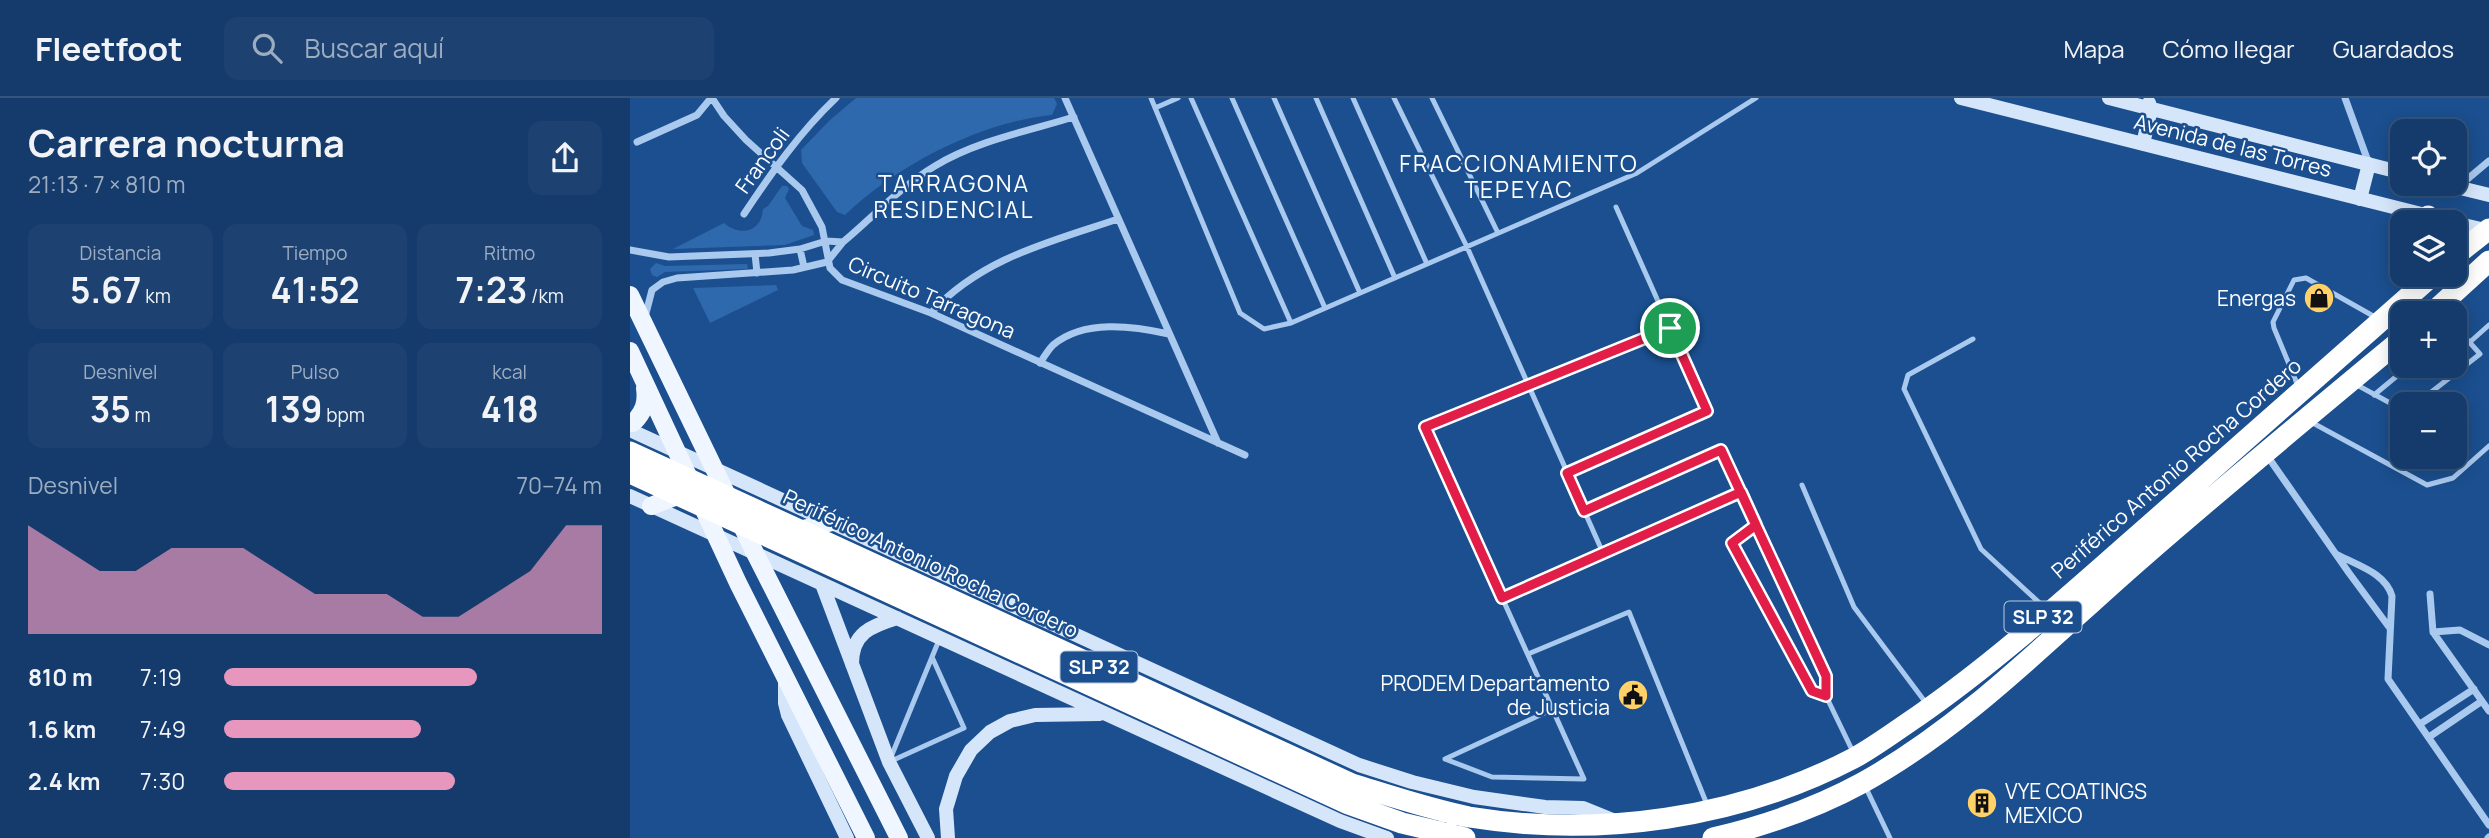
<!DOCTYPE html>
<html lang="es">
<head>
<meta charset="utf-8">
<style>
	body { margin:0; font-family:Manrope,sans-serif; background:#1d4271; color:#f1f3f6; height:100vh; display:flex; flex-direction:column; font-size:26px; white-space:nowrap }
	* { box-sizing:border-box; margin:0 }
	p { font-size:23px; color:#9dadc1 }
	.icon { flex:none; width:38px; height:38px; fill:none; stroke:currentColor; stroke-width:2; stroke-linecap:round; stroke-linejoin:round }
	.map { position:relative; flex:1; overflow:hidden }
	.sheet { display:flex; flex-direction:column; background:#143b6b; width:630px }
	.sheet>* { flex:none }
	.fabs { position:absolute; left:1760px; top:21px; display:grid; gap:14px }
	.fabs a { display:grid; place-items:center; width:77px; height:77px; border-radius:14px; background:#143b6b; box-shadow:0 4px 18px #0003,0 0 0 2px #33557e; font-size:35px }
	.pin { position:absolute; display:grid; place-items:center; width:60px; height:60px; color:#fff; margin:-30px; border:4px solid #fff; border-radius:50%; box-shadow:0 2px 7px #0007 }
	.round { display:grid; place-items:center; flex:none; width:74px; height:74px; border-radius:14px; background:#1d4271 }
	.summary { display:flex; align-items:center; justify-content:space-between; height:119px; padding:0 28px }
	h1 { font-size:38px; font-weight:700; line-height:52px }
	.stats { display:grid; grid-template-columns:repeat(3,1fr); gap:10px; height:119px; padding:7px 28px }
	.stats div { display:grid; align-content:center; border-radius:14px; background:#1d4271; text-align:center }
	.stats b { font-size:35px; font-weight:700 }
	.stats small { font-size:19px; font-weight:400 }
	.stats p { font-size:19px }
	.chart { height:196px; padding:14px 28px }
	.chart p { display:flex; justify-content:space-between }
	.chart svg { width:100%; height:126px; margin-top:7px; fill:#e797bd; opacity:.7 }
	ul { padding:0 28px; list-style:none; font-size:23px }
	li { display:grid; grid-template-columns:112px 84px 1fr; align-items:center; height:52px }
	li i { height:18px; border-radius:9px; background:#e797bd }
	header { display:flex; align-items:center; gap:42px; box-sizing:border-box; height:98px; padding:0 35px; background:#143b6b; border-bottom:2px solid #33557e }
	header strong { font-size:33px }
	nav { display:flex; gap:38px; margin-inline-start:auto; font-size:24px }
	.search { width:490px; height:63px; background:#1d4271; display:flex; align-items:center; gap:18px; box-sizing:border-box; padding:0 24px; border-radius:14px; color:#9dadc1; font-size:26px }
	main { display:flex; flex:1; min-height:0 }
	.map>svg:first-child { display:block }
	.green { fill:#2e69ad }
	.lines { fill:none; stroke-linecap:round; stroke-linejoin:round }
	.lane { stroke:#a9c9ee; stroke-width:5 }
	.street { stroke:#a9c9ee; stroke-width:7 }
	.secondary { stroke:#d6e6fa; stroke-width:14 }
	.primary { stroke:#f0f6ff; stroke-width:18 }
	.highway { stroke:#fff; stroke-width:21 }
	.route-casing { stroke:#fff; stroke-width:14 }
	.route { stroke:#e11d48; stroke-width:9 }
	.labels { text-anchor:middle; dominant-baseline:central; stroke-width:5; stroke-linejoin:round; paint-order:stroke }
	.shield { fill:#1b4f8f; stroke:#bbcadd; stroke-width:2 }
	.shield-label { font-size:19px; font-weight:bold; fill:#fff }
	.street-label { font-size:21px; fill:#fff; stroke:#1b4f8f }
	.poi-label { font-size:21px; fill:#fff; stroke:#1b4f8f; text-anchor:end }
	.neighbourhood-label { font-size:23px; letter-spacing:2px; fill:#fff; stroke:#1b4f8f }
</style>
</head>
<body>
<header>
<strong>Fleetfoot</strong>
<div class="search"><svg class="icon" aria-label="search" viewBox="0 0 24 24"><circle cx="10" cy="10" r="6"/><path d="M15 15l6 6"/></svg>Buscar aquí</div>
<nav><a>Mapa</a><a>Cómo llegar</a><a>Guardados</a></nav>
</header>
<main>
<section class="sheet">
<div class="summary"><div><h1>Carrera nocturna</h1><p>21:13 · 7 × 810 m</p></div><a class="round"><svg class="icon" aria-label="share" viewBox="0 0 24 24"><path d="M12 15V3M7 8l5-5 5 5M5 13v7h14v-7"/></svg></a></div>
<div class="stats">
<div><p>Distancia</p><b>5.67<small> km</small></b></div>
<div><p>Tiempo</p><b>41:52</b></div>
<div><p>Ritmo</p><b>7:23<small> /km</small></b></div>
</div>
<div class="stats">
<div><p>Desnivel</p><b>35<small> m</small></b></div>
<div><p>Pulso</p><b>139<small> bpm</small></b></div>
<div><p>kcal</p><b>418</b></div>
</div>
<div class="chart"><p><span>Desnivel</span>70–74 m</p>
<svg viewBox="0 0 160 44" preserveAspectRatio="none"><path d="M0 44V6L10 14L20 22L30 22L40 14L50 14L60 14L70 22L80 30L90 30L100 30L110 38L120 38L130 30L140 22L150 6L160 6V44z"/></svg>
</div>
<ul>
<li><b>810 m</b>7:19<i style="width:67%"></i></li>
<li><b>1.6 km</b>7:49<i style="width:52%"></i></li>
<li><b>2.4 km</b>7:30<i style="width:61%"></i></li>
</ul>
</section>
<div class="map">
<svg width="1859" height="740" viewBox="0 0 1859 740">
	<rect width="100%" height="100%" fill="#1b4f8f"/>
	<path class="green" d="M226,0h198l3,6 -5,11c-72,7 -155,50 -207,100l-8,-3 -35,-49 -1,-13 29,-30z
		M152,88h5l2,3 -4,9 17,28 11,4 1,5 -29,10 -112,4 51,-26c16,14 38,9 39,-14l5,-3z
		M26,165l9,3 82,-2 1,3 -1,2 -82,3 -8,5 -5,-2 -2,-6z
		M146,187l2,5 -68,33 -17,-35z"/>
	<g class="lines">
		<path class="lane" d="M521,0l89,215 24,16 27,-6 346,-150 119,-75
			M561,0l100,225
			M602,0l93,210
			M644,0l86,195
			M686,0l79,180
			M723,0l74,166
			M764,0l73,149 136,306
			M802,0l66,135
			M525,10l23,-10
			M1343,241l-65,36 -4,14 77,160 64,59
			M1840,244l19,-17
			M1727,287l46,25
			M1668,288l-24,-58 -1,-6 21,-42 12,-2 69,39
			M1744,297l35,-29
			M1786,306l64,-50 -25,-28
			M1681,324l116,63 26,-7 36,-32
			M937,375l140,-62 -91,-204
			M1172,387l52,122 72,96
			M954,413l137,-61 105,226v20l28,58
			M1126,427l-24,18 80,148 14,5
			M872,500l239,-106
			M898,556l101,-42 79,195
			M261,659l48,-117
			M815,661l47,18 92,2 -159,-352 244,-99
			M815,661l108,-50
			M259,664l75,-34 -32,-71
			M1236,690l24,50"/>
		<path class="street" d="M82,0l12,18 22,24 56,50 20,37 8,41 12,12 89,33 314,142
			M435,0l153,345
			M1715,0l24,66
			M7,44l60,-27 14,-17
			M1828,89l31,-26
			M114,116c28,-42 56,-82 92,-116
			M213,144c30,-25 58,-56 92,-76 41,-25 93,-35 139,-49
			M170,151l4,18
			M0,152l39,7 100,-4 31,-4 26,-8 17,1 -16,20 -34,8 -116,8 -14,4 -11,8 -7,27
			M125,156l2,19
			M301,215c50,-55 119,-71 187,-94
			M410,265c4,-6 8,-13 13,-18 31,-26 80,-19 116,-11
			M1636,356l83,119 40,54
			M1708,457c21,11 47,18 54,41l-4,83 101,146
			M1800,496l3,38 56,79
			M1803,534l27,-2 29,15
			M1790,626l54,-35
			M1799,639l53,-36
			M1858,740l1,-1"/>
		<path class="secondary" d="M1331,0l492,124
			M1479,0l294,75
			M1513,46l8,-35 -2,-6
			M1814,86l45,11
			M1730,101l9,-35
			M1825,125l34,8
			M0,332l729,335 53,17 62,15 71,10 38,1 32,13
			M0,398l710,325 47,17
			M192,486l67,178 39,76
			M222,566c0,-31 19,-38 45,-46
			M155,581v24l3,12 59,123
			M318,740l-2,-29 10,-33 15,-26 19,-18 20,-11 25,-6 65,-1"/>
		<path class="primary" d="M0,197l126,260 143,283
			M0,253l108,232 128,255
			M0,325h3c11,-11 14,-20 12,-35
			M21,408l34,-13
			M165,433l37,-9"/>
		<path class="highway" d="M1798,118l2,6
			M1825,158l34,-27
			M1802,215l57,-52
			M0,354l722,332c39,12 77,25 117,33 130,21 268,2 385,-59 22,-12 43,-28 64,-42 72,-50 137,-108 203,-166 104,-92 208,-184 312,-275
			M0,375l716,330 56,20 63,15
			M1083,740c51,-12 103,-30 149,-55 105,-58 191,-148 281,-226 85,-74 173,-147 260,-219"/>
	</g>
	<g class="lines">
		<g class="route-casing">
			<path id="route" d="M1040,230l-245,99 77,171 239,-106 15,33 -24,18 80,148 14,5v-20l-105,-226 -137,61 -17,-38 140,-62 -37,-83"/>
		</g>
		<use href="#route" class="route"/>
	</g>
	<defs>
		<g id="shop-disc" transform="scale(1.575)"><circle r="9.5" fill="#ffd166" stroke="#1b4f8f"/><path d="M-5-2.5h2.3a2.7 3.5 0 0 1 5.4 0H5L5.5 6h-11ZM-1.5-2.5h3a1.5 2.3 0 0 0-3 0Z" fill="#111"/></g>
		<g id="civic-disc" transform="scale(1.575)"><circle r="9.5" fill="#ffd166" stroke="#1b4f8f"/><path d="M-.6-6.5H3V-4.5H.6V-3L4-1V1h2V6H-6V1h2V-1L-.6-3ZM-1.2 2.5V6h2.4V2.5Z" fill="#111"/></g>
		<g id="building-disc" transform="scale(1.575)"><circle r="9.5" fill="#ffd166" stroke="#1b4f8f"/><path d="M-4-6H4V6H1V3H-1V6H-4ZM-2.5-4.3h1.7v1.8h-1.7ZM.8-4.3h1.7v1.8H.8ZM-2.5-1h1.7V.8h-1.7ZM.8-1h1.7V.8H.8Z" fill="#111"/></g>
	</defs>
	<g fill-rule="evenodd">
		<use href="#shop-disc" x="1689" y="200"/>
		<use href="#civic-disc" x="1003" y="597"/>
		<use href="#building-disc" x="1352" y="705"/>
	</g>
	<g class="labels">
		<g class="shield">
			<rect x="1374.5" y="503.5" width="77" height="31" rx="5"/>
			<rect x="430.5" y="553.5" width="77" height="31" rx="5"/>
		</g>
		<g class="shield-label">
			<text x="1413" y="519">SLP 32</text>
			<text x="469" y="569">SLP 32</text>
		</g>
		<g class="street-label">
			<text transform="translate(1603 47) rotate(14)">Avenida de las Torres</text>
			<text transform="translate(132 62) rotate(-54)">Francoli</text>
			<text transform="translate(302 199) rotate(23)">Circuito Tarragona</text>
			<text transform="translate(1546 370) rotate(-41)">Periférico Antonio Rocha Cordero</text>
			<text transform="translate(301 465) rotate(25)">Periférico Antonio Rocha Cordero</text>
		</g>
		<g class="poi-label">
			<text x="1666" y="200">Energas</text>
			<text x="980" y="585">PRODEM Departamento<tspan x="980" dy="24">de Justicia</tspan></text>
			<text x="1375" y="693" text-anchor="start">VYE COATINGS<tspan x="1375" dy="24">MEXICO</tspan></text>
		</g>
		<g class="neighbourhood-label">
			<text x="889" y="65">FRACCIONAMIENTO<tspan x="889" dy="26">TEPEYAC</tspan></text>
			<text x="324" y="85">TARRAGONA<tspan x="324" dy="26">RESIDENCIAL</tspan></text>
		</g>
	</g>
</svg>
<div class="fabs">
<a><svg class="icon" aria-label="locate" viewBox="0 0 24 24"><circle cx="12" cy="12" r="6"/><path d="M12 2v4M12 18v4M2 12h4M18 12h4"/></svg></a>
<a><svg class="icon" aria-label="layers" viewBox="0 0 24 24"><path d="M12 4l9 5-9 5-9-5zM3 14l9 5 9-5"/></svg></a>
<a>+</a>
<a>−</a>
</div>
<div class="pin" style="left:1040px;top:230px;background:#1e9e55"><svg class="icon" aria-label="arrive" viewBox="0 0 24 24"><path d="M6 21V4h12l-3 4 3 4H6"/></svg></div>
</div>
</main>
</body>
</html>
